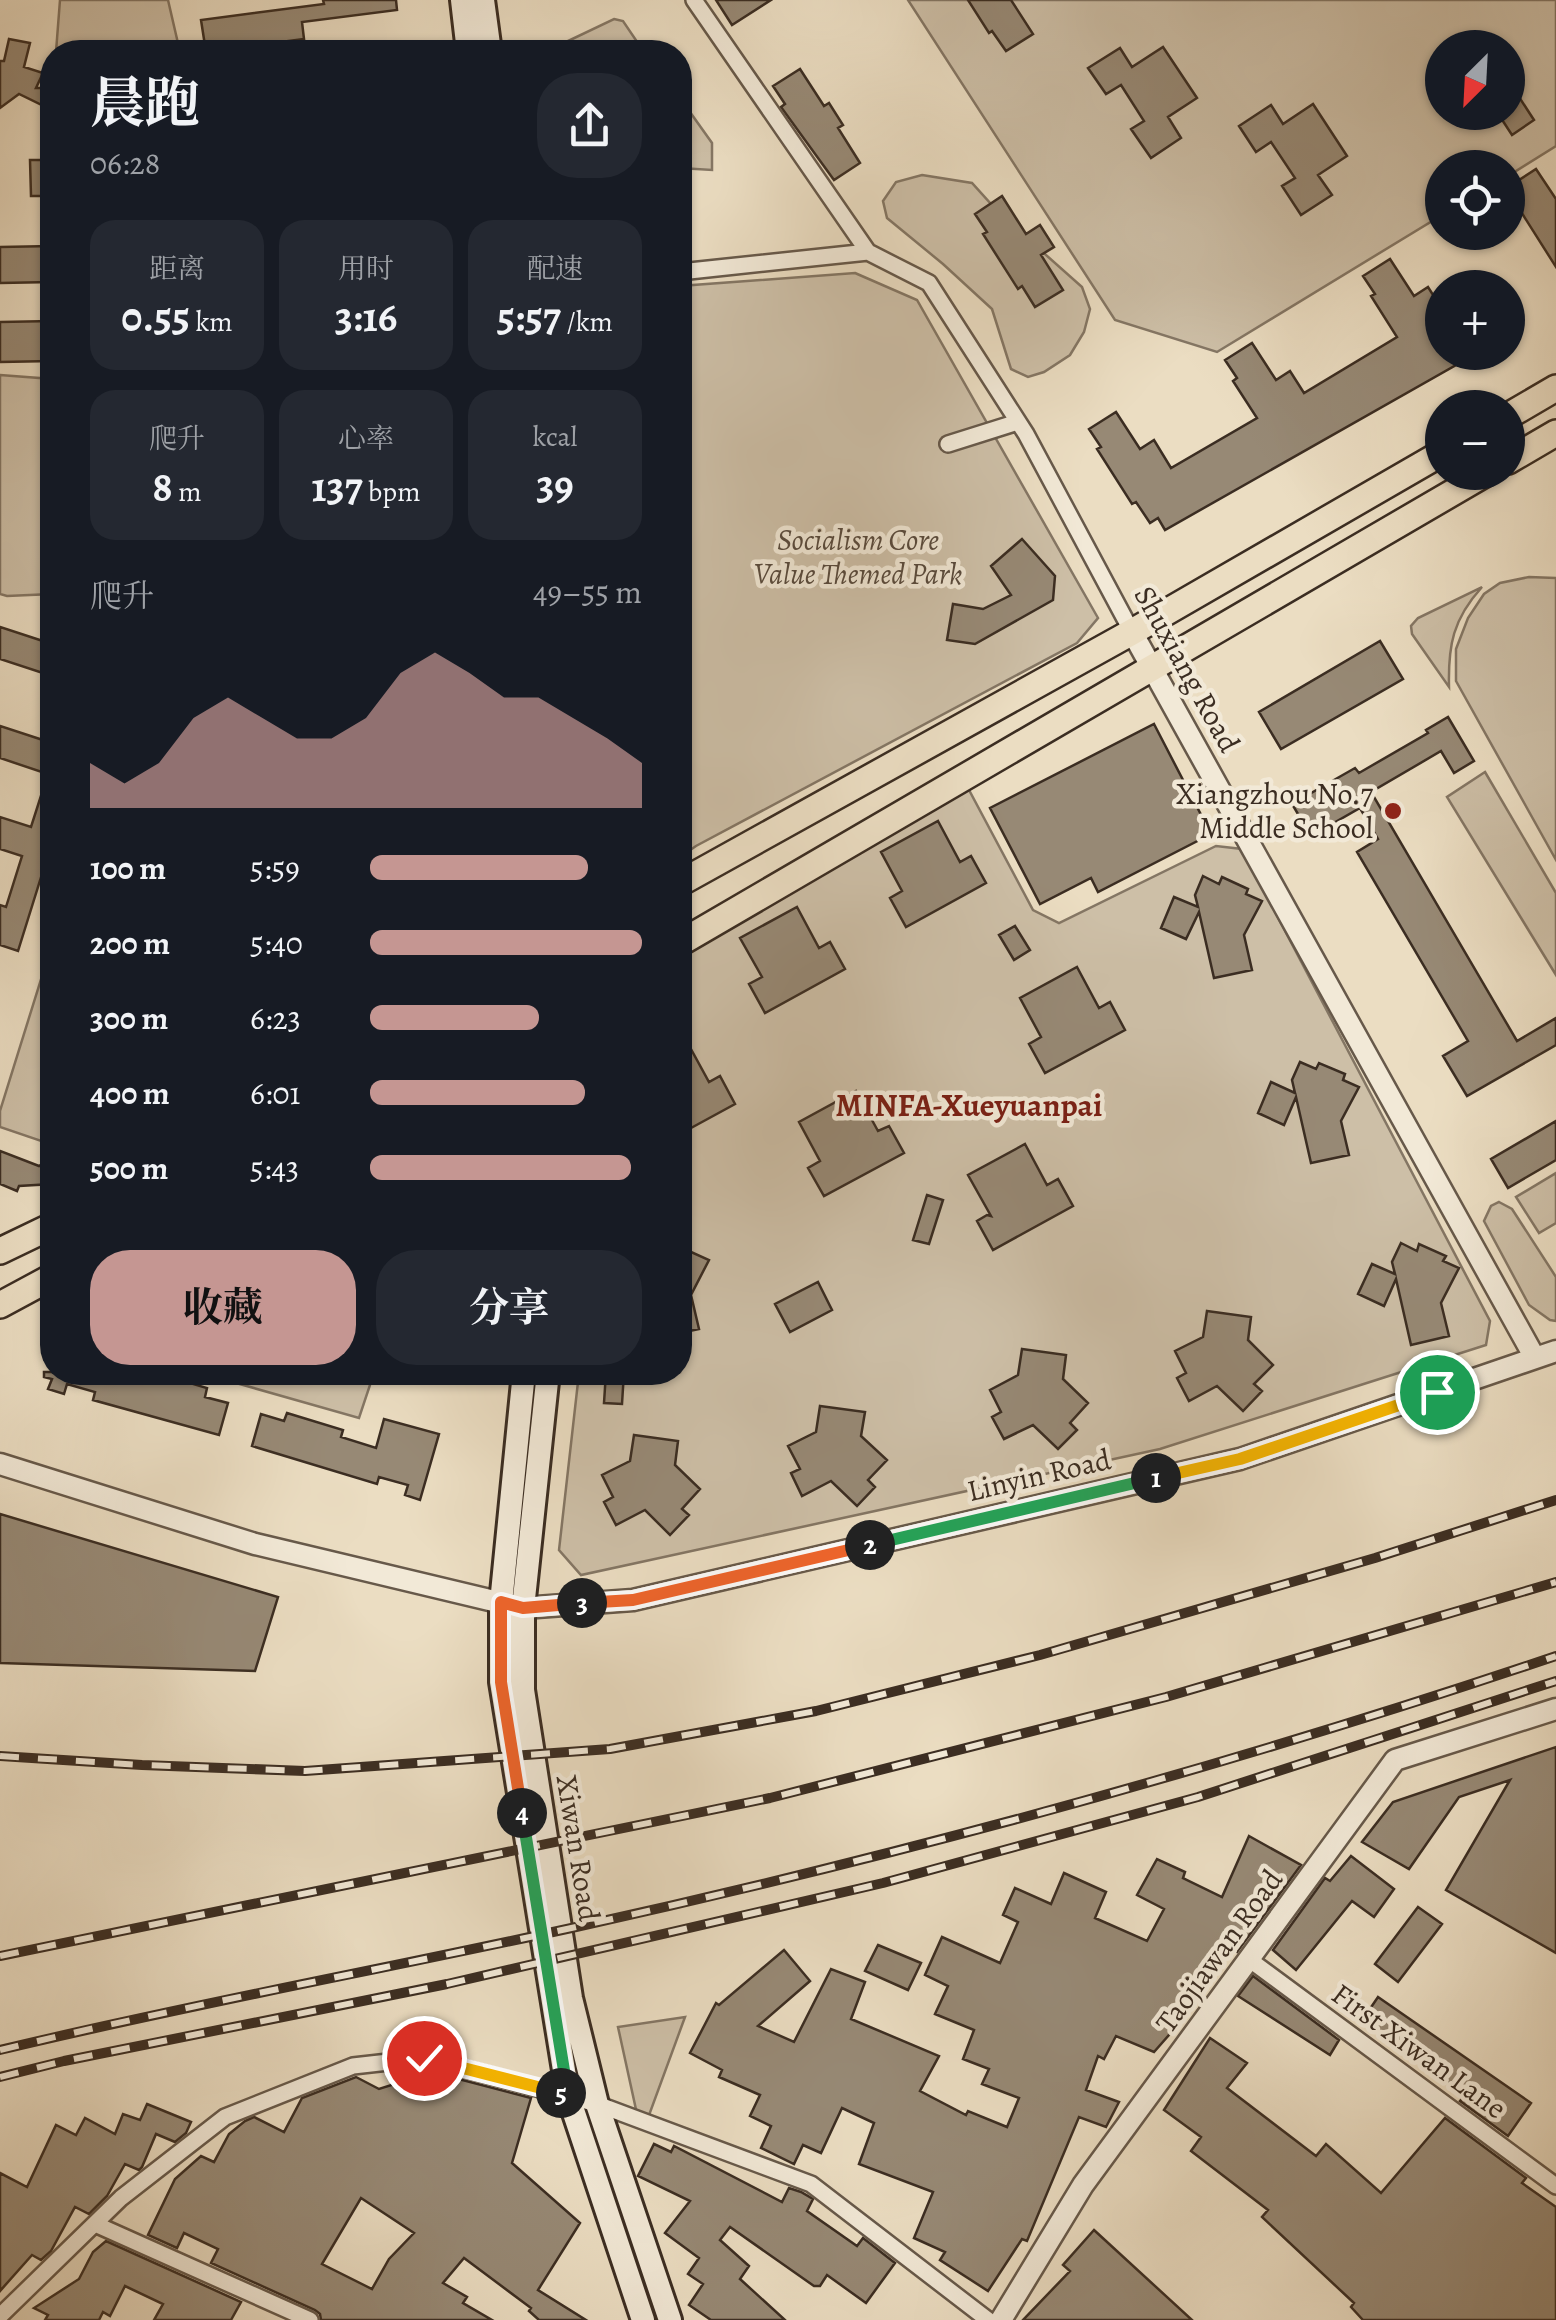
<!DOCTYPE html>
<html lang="zh">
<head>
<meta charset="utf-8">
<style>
	body { margin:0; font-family:Alegreya,"Noto Serif SC",serif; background:#242831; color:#f1f3f6; height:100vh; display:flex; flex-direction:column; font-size:38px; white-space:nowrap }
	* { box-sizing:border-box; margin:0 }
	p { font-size:32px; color:#9ea1a6 }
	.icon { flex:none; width:55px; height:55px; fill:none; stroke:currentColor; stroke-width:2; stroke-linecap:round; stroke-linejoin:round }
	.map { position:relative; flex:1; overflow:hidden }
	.details { position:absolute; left:40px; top:40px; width:652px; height:1345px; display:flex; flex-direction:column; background:#171b24; border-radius:40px; box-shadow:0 2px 8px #0004 }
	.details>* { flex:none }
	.needle { width:65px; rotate:204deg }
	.buttons { position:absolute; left:1425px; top:30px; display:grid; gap:20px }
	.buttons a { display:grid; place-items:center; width:100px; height:100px; border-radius:50%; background:#171b24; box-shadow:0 2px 8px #0004; font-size:50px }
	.pin { position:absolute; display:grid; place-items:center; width:85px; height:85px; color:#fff; margin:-42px; border:5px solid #fff; border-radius:50%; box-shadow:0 2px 10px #0007 }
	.km { position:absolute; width:50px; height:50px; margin:-25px; border-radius:50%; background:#222; color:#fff; font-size:28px; line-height:50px; text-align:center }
	.round { display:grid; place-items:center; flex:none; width:105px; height:105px; border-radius:40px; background:#242831 }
	.headline { display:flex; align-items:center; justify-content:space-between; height:170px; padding:0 50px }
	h1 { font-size:55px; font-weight:700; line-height:75px }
	.figures { display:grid; grid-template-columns:repeat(3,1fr); gap:15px; height:170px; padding:10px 50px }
	.figures div { display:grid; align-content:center; border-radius:25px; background:#242831; text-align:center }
	.figures b { font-size:42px; font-weight:700 }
	.figures small { font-size:28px; font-weight:400 }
	.figures p { font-size:28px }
	.chart { height:280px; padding:20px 50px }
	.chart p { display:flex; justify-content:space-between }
	.chart svg { width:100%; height:180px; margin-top:10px; fill:#c59692; opacity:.7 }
	.button { display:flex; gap:20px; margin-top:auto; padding:20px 50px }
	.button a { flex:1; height:115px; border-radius:40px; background:#c59692; color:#111; font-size:40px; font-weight:700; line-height:115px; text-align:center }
	.button a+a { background:#242831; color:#f1f3f6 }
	ul { padding:0 50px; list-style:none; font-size:32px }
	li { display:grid; grid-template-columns:160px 120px 1fr; align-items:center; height:75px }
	li i { height:25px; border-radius:12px; background:#c59692 }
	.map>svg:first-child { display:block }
	.green { fill:#cdbfa7; stroke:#847664; stroke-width:2.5; fill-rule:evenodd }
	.building { fill:#978975; stroke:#3b2d22; stroke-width:2.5; fill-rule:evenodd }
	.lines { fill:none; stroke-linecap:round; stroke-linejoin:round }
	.minor-casing { stroke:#67594a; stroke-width:20 }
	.tertiary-casing { stroke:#67594a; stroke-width:25 }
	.secondary-casing { stroke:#3b2d22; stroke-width:28 }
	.primary-casing { stroke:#3b2d22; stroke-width:30 }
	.minor { stroke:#f2e9d7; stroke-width:15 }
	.tertiary { stroke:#f2e9d7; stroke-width:20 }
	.secondary { stroke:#f2e9d7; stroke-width:22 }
	.primary { stroke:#ebddc2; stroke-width:25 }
	.rail-casing { stroke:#3b2d22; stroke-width:10 }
	.rail { stroke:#f2e9d7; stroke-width:6; stroke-dasharray:19; stroke-linecap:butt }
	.split-1-casing { stroke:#fff; stroke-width:20 }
	.split-2-casing { stroke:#fff; stroke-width:20 }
	.split-3-casing { stroke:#fff; stroke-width:20 }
	.split-4-casing { stroke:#fff; stroke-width:20 }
	.split-5-casing { stroke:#fff; stroke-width:20 }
	.split-6-casing { stroke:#fff; stroke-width:20 }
	.split-1 { stroke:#f5b400; stroke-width:12 }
	.split-2 { stroke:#22a559; stroke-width:12 }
	.split-3 { stroke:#f0652b; stroke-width:12 }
	.split-4 { stroke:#f0652b; stroke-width:12 }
	.split-5 { stroke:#22a559; stroke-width:12 }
	.split-6 { stroke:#f5b400; stroke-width:12 }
	.poi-dot { fill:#8f2418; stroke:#f2e9d7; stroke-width:4 }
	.labels { text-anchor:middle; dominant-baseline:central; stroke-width:9; stroke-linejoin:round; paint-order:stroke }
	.park-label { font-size:30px; font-style:italic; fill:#584a3d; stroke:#f2e9d7 }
	.street-label { font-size:30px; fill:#3b2d22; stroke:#f2e9d7 }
	.poi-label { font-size:30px; fill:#3b2d22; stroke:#f2e9d7; text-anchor:end }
	.neighbourhood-label { font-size:32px; font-weight:bold; fill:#7a1f14; stroke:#f2e9d7 }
</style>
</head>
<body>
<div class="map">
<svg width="1556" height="2320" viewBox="0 0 1556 2320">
	<rect width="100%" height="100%" fill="#ebddc2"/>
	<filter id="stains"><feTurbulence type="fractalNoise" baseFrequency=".002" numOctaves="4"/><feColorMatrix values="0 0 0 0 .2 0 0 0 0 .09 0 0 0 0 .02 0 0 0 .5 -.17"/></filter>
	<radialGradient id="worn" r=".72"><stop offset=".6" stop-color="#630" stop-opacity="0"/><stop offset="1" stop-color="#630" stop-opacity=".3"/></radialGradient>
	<path class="green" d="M60,0h108l12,52h-124z
		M908,0h648v146l-48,30v-8h-66v47l-225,137 -102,-32zM1442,48h66v64h-66z
		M614,19l9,2 21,31h-99z
		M680,98l32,45v27l-32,-2z
		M922,175l50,8 29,32 81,72 8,22 -6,23 -14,23 -26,17 -16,5 -17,-8 -19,-60 -49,-45 -56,-46 -4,-17 13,-19z
		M855,273l62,27 181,318 -21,25 -381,203 -16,11v-571z
		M0,375l52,4v215l-45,2 -7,-2z
		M1529,577l27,1v282l-100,-179v-32l12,-31 16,-24 16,-11z
		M1482,587c-29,32 -34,58 -33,100l-37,-53 -1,-8 7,-8z
		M1485,772l71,121v82l-109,-178z
		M959,790h10l64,120 26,13 157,-77 26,3 248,472 -4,24 -326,104 -579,126 -22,-25 20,-177 101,-1v-416z
		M52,944v193l-8,5 -44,-15v-16z
		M1556,1173v50l-17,10 -23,-36z
		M1499,1202l13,7 44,68v44l-6,-1 -21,-15 -45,-84 7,-15z
		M201,1373h173l-15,45z
		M685,2017l-37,101 -11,-4 -19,-87z"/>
	<path class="building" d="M323,0h73l1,10 -95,12 2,17 -98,13 -5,-32 123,-16z
		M716,0h55l-39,25z
		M968,0h43l22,34 -27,17 -14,-20 -3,2z
		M9,39l21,4 -6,24 19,6 -7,15h16v22l-33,-16 -19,14v-47h4z
		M1163,47l34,51 -29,19 13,21 -30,20 -20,-29 13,-8 -23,-36 -15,9 -18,-26 32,-20 12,19z
		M800,69l24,37 5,-3 14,22 -5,3 22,35 -26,17 -53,-73 4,-3 -12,-18z
		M1508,80l26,40 -22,15 -15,-23h11z
		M1313,104l34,52 -29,19 14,20 -31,20 -19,-29 13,-8 -24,-36 -15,10 -17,-26 32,-21 12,19z
		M30,160h22v36h-21z
		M1536,169l20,30v68l-38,-60 3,-3 -11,-18z
		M1002,196l24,38 14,-9 14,22 -13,8 22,35 -28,17 -13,-21 -4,3 -35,-55 4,-2 -12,-18z
		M52,246v36l-52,1v-36z
		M1390,259l24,37 14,-9 14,22v43h37l-314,178 -7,-12 -8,5 -14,-21 -4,2 -35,-55 4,-2 -12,-18 27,-17 24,37 14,-9 17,28 86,-50 -24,-37 4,-3 -12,-18 27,-17 24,37 14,-9 14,22 93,-56 -26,-41 4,-2 -12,-18z
		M52,321v40l-52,1v-40z
		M1022,539l33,37 -2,24 -78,44 -28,-4 6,-36 30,5 28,-14 -20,-29z
		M0,627l52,17v32l-52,-17z
		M1380,641l23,38 -122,70 -22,-37z
		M1448,717l26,44 -20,12 -13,-22 -70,41 146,249 39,-23v27l-89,51 -24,-40 25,-15 -111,-189 21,-13 -18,-31 -49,28 -19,-32 63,-36 4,5 69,-40 -2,-3z
		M1154,724l57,110 -113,58 -7,-14 -51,26 -50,-96z
		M0,726l52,17v99l-34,109 -18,-6v-40l6,2 16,-51 -22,-7v-32l31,10 17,-53 -48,-16z
		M938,821l22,41 11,-6 15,27 -80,44 -16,-29 12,-7 -21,-39z
		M1203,876l16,8 3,-7 26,12 -2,5 16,7 -18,34 8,35 -38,8 -15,-66 -13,27 -25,-11 13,-31 24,10 -3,-12z
		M797,907l22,41 11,-6 15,27 -80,44 -16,-29 13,-7 -22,-39z
		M1015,926l15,24 -16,10 -15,-25z
		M1077,967l22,41 11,-6 15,28 -80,43 -16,-29 12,-7 -21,-39z
		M680,1029l29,53 11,-6 15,28 -55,30z
		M1300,1062l16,7 3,-6 26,11 -2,6 16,7 -18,34 8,34 -38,8 -15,-66 -12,28 -26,-12 13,-31 24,11 -3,-13z
		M856,1091l22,40 11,-5 15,27 -80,43 -16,-28 12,-7 -21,-39z
		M1556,1121v39l-48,28 -17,-29z
		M1025,1144l22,41 11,-6 15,27 -80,44 -16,-29 10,-6 4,1 -23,-41z
		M0,1151l39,15 13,-8v26l-33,2 -2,5 -17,-7z
		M927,1195l16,5 -14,44 -16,-4z
		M1401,1243l16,8 2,-7 27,12 -3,5 16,7 -18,35 8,33 -38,9 -15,-66 -12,27 -26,-12 14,-30 23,10 -3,-12z
		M680,1247l29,13 -18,35 8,34 -19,4z
		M818,1282l14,28 -42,22 -15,-28z
		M1207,1311l44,6 -3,23 25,25 -19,19 8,7 -19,20 -26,-25 -28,15 -12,-23 9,-5 -11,-22 28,-14z
		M1022,1349l44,6 -3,24 25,24 -18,20 7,7 -19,19 -25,-24 -29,14 -12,-22 9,-5 -11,-22 28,-15z
		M44,1372h81l23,8 3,-8h2l54,16 -2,9 23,6 -9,32 -126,-35 2,-8 -28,-8 -3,10 -16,-5 4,-10 -8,-2z
		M606,1372h18l-2,32 -18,-1z
		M820,1406l45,6 -4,24 26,24 -19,20 7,7 -18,19 -26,-25 -29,15 -11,-23 9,-4 -12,-23 28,-14z
		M287,1413l56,17 -2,7 35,11 8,-29 55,15 -19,66 -15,-5 3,-10 -29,-8 -2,7 -125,-38 9,-32 23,7z
		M634,1435l44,6 -3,24 25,24 -18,20 7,6 -19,20 -25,-25 -29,15 -12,-23 9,-5 -11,-22 28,-14z
		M0,1514l278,83 -23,74 -255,-8z
		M1556,1747v206l-110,-63 64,-110 -51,17 -50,72 -47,-27 31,-40z
		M1249,1836l52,29 -64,87 -15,-8 -46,83 -22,25 -38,-16 -12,23 -6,-3 -12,34 33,12 -13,25 -27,-10 -52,124 -5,-2 -34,52 -48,-31 5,-8 -31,-14 19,-46 -74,-28 15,-41 -32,-15 -21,45 -18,-8 -9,19 -33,-16 10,-22 -21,-10 10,-21 -41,-18 3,-7 -32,-17 26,-50 3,2 65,-55 26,31 -52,45 36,16 37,-73 34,13 -14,37 88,37 -19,35 46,24 2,-4 39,16 12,-29 -37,-14 7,-15 -26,-10 11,-29 -39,-16 13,-28 -23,-11 17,-38 58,26 18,-41 -15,-7 12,-27 36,16 13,-31 42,19 -11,26 52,23 17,-32 -27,-14 20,-36 28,13 -2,6 39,19z
		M1351,1856l43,33 -20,28 -22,-16 -56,69 -23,-20 52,-72 5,3z
		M1418,1907l24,17 -44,58 -23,-18z
		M878,1945l43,18 -13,27 -43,-19z
		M1253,1976l86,64 -9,15 -92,-59z
		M1378,1997l153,106 -23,33 -48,-35 6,-7 -105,-72z
		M1210,2038l37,25 -20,25 89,68 10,-12 55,49 64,-75 81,60 -4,5 34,24v113h-193l-12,-13 3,-4 -92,-86 6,-7 -77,-59 10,-14 -37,-27z
		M420,2076l31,1 80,21 -19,65 68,60 -42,67 48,30h-47l-10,-9 2,-3 -67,-50 -21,25 24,14 -4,6 29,17h-171l-1,-6 -5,-4 -104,-47 7,-14 -34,-16 -7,15 -29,-13 27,-56 26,-23 13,6 15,-28 16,-13 9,-4 30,15 18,-34 54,-21 23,12zM361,2198l53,35 -25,26 -17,30 -50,-25z
		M147,2104l44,18 -5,11 -11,9 -19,-8 -14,33 -3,3 -14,-6 -18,32 -18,18 -14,-7 -24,44 -10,9 -9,-5 -32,36v-118l27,14 29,-62 20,10 9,-17 30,16 8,-20 17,6z
		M654,2144l17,8 3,-6 108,56 7,-14 12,4 12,7 -6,12 50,35 6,-8 32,25 -29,40 -39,-28 -7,11h-6l-84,-59 -10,13 29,26 -9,13 45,41h-74l-22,-15 14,-21 -15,-10 11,-16 -34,-25 25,-32 -52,-25z
		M1094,2230l98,90h-169l47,-49 -7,-6z
		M106,2241l135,61 -10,18h-77l9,-16 -38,-18 -15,30 -7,-4 -4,8h-54l3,-5 -14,-7 45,-29 14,-27z"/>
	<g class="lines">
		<g class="minor-casing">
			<path id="minor" d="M694,0l174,252
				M680,272l188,-20 61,31 97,151 106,198
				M948,444l70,-22
				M1250,1960l306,226
				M95,2224l215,96
				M0,2316l121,-118 104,-81 128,-51 71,-8 173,46 214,80 177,136"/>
		</g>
		<g class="tertiary-casing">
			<path id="tertiary" d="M1132,632l403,726
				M0,1464l255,80 268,64 110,-8 607,-141 316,-108
				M1001,2320l82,-135 312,-425 161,-51"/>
		</g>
		<g class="secondary-casing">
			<path id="secondary" d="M462,0l6,52
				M483,0l7,52
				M524,1372l-23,231v79l67,413 75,225
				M548,1372l-25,236v82l48,308 26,106 73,216"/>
		</g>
		<g class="primary-casing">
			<path id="primary" d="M1508,416l48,-28
				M1508,461l48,-28
				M680,883l452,-251 310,-179
				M680,943l808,-471
				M0,1251l52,-25
				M0,1305l52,-28"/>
		</g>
		<use href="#minor" class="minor"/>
		<use href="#tertiary" class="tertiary"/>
		<use href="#secondary" class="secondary"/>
		<use href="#primary" class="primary"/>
		<g class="rail-casing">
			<path id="rail" d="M0,1756l142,9 163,6 305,-22 206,-38 224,-56 335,-97 181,-58
				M0,1956l770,-158 396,-101 390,-115
				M0,2050c191,-46 385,-81 576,-123 331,-73 659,-163 980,-271
				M0,2077l64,-16 383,-77 436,-101 315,-86 358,-116"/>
		</g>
		<use href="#rail" class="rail"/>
	</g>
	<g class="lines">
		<g class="split-1-casing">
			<path id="split-1" d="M1156,1478l84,-19 197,-67"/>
		</g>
		<g class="split-2-casing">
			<path id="split-2" d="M870,1545l286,-67"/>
		</g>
		<g class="split-3-casing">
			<path id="split-3" d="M582,1603l51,-3 237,-55"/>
		</g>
		<g class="split-4-casing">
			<path id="split-4" d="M522,1813l-21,-131v-80l22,6 59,-5"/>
		</g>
		<g class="split-5-casing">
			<path id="split-5" d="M522,1813l46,282 -7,-2"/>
		</g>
		<g class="split-6-casing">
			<path id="split-6" d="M424,2058l137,35"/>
		</g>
		<use href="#split-1" class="split-1"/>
		<use href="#split-2" class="split-2"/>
		<use href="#split-3" class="split-3"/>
		<use href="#split-4" class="split-4"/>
		<use href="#split-5" class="split-5"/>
		<use href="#split-6" class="split-6"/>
	</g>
	<circle class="poi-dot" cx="1393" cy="811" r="10"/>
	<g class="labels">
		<g class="park-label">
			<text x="858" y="540">Socialism Core<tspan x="858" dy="34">Value Themed Park</tspan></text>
		</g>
		<g class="street-label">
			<text transform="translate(1187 669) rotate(61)">Shuxiang Road</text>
			<text transform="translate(1039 1475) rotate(-13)">Linyin Road</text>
			<text transform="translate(578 1848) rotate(81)">Xiwan Road</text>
			<text transform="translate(1219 1951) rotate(-54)">Taojiawan Road</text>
			<text transform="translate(1419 2051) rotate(36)">First Xiwan Lane</text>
		</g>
		<g class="poi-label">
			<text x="1373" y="794">Xiangzhou No.7<tspan x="1373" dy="34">Middle School</tspan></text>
		</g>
		<g class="neighbourhood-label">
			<text x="969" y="1105">MINFA-Xueyuanpai</text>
		</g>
	</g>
	<rect width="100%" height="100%" filter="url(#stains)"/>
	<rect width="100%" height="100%" fill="url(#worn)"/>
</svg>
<div class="buttons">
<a><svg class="needle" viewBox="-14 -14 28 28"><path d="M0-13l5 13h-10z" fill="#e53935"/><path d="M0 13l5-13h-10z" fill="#9ea1a6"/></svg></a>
<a><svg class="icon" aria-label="locate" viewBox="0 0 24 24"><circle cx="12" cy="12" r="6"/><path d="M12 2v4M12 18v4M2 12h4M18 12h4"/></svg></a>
<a>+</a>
<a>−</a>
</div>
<div class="pin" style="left:1437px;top:1392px;background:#1e9e55"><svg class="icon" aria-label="arrive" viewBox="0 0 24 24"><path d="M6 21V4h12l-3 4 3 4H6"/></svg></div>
<div class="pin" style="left:424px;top:2058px;background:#d93025"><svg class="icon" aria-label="check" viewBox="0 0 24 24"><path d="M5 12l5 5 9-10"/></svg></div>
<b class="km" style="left:1156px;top:1478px">1</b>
<b class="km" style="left:870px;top:1545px">2</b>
<b class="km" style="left:582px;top:1603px">3</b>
<b class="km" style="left:522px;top:1813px">4</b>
<b class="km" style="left:561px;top:2093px">5</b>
<section class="details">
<div class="headline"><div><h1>晨跑</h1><p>06:28</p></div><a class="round"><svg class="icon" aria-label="share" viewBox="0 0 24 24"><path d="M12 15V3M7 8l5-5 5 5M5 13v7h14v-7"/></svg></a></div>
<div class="figures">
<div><p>距离</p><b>0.55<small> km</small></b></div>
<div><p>用时</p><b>3:16</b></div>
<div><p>配速</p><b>5:57<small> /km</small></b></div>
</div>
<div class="figures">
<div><p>爬升</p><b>8<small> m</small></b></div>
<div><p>心率</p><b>137<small> bpm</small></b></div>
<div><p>kcal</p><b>39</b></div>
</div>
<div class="chart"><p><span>爬升</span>49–55 m</p>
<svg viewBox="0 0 160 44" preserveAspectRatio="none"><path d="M0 44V33L10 38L20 33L30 22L40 17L50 22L60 27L70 27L80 22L90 11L100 6L110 11L120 17L130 17L140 22L150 27L160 33V44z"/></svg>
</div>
<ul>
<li><b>100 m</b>5:59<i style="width:80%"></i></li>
<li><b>200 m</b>5:40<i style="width:100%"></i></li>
<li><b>300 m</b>6:23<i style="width:62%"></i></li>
<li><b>400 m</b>6:01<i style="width:79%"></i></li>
<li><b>500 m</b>5:43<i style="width:96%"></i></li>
</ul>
<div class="button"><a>收藏</a><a>分享</a></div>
</section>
</div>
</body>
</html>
